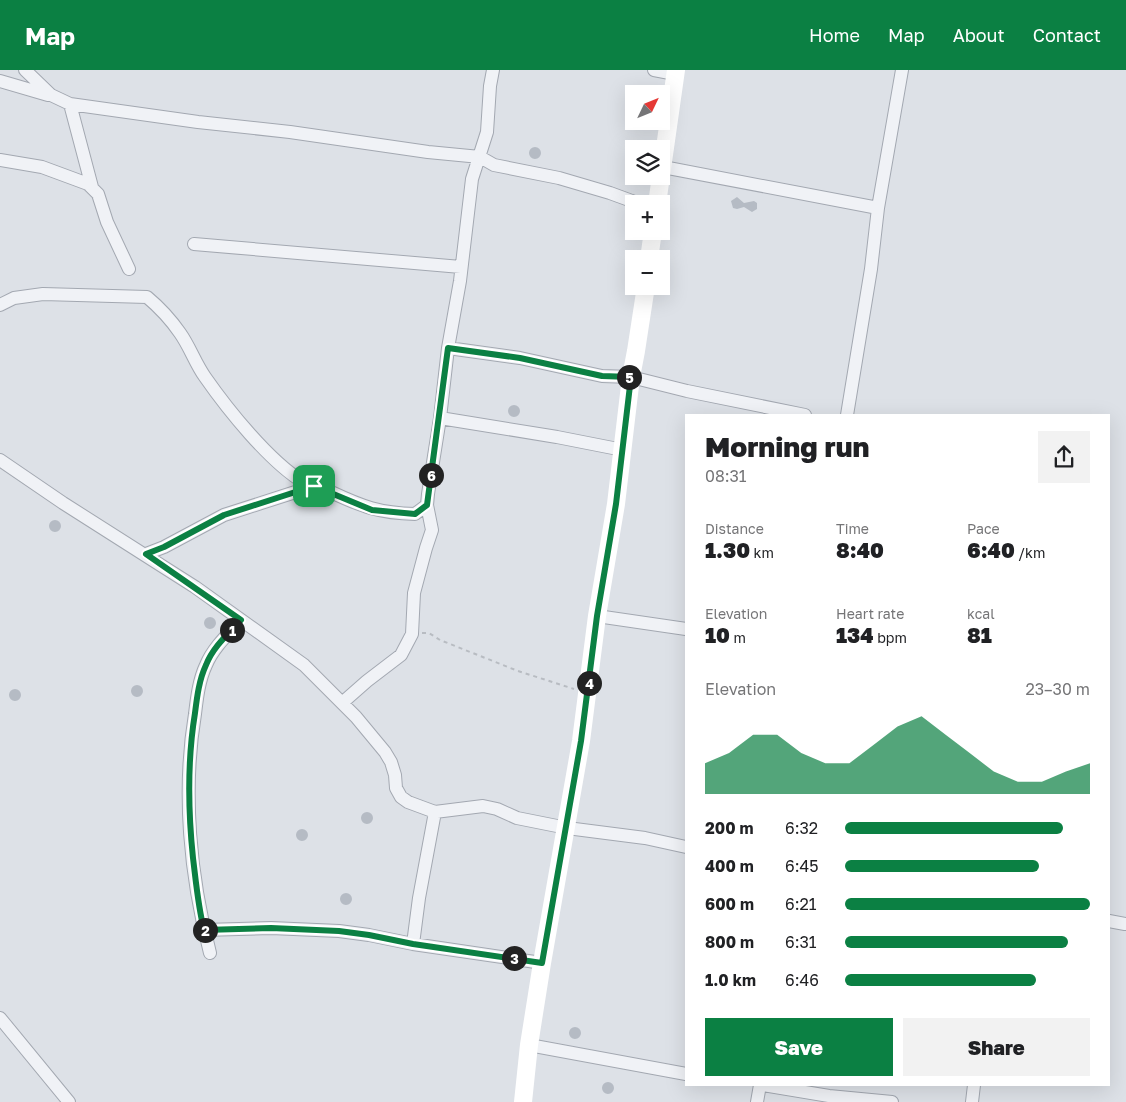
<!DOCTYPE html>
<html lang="en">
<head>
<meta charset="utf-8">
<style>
	body { margin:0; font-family:"Golos Text",sans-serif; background:#f2f2f2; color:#202124; height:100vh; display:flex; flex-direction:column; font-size:19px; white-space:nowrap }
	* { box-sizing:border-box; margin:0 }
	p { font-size:16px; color:#757577 }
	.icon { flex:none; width:28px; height:28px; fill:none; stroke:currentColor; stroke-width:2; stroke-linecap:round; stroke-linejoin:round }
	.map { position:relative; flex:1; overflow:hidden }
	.sheet { position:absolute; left:685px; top:344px; width:425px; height:672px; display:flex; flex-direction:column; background:#fff; border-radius:0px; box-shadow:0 5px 20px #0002 }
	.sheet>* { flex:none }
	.needle { width:32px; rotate:47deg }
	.buttons { position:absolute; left:625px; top:15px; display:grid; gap:10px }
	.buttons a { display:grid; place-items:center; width:45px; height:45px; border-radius:0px; background:#fff; box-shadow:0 5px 20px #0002; font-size:25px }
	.pin { position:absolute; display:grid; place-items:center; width:42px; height:42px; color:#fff; margin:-21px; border-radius:10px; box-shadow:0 2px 8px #0006 }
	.km { position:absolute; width:25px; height:25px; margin:-12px; border-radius:50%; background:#222; color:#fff; font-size:14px; line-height:25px; text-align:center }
	.round { display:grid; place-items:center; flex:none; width:52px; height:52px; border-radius:0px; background:#f2f2f2 }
	.headline { display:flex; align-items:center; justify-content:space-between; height:85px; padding:0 20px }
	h1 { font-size:28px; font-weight:800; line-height:38px }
	.stats { display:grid; grid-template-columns:repeat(3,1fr); gap:8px; height:85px; padding:5px 20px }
	.stats div { display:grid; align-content:center }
	.stats b { font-size:21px; font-weight:800 }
	.stats small { font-size:14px; font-weight:400 }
	.stats p { font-size:14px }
	.chart { height:140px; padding:10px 20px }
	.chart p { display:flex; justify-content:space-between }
	.chart svg { width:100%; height:90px; margin-top:5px; fill:#0b8043; opacity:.7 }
	.button { display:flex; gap:10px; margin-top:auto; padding:10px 20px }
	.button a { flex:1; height:58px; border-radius:0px; background:#0b8043; color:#fff; font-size:20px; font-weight:800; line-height:58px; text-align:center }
	.button a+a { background:#f2f2f2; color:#202124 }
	ul { padding:0 20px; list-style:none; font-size:16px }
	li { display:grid; grid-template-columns:80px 60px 1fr; align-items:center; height:38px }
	li i { height:12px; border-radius:6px; background:#0b8043 }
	header { display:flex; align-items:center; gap:30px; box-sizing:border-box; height:70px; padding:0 25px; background:#0b8043; color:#fff }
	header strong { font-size:24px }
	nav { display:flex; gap:28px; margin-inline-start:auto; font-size:18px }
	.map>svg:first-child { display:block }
	.building { fill:#b5bbc4 }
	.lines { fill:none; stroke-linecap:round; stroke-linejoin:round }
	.street-casing { stroke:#a3a8b1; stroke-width:14 }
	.path { stroke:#b8bcc2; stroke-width:2; stroke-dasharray:4 4; stroke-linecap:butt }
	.street { stroke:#f0f2f6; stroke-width:12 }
	.secondary { stroke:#fff; stroke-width:18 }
	.route-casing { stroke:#fff; stroke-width:10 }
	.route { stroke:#0b8043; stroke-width:6 }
</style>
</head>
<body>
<header>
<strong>Map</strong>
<nav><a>Home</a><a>Map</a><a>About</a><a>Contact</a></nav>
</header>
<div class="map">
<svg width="1126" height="1032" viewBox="0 0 1126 1032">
	<rect width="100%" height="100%" fill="#dde1e7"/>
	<path class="building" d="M529 83a6 6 0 1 1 12 0a6 6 0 1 1-12 0Z
		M737,127l7,6 10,-2 3,2v6l-5,3 -8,-5 -7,2 -4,-1 -2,-7z
		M508 341a6 6 0 1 1 12 0a6 6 0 1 1-12 0Z
		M49 456a6 6 0 1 1 12 0a6 6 0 1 1-12 0Z
		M204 553a6 6 0 1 1 12 0a6 6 0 1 1-12 0Z
		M131 621a6 6 0 1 1 12 0a6 6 0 1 1-12 0Z
		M9 625a6 6 0 1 1 12 0a6 6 0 1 1-12 0Z
		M361 748a6 6 0 1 1 12 0a6 6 0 1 1-12 0Z
		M296 765a6 6 0 1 1 12 0a6 6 0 1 1-12 0Z
		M340 829a6 6 0 1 1 12 0a6 6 0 1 1-12 0Z
		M569 963a6 6 0 1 1 12 0a6 6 0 1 1-12 0Z
		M602 1018a6 6 0 1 1 12 0a6 6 0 1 1-12 0Z"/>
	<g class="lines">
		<g class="street-casing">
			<path id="street" d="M25,0l26,25 19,9 128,18 92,10 138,20 52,5 14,8 65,13 51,15 30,11
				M654,0l21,4
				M0,11l48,14
				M70,34l22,83
				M0,90l42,7 46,17 10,10 9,28 22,47
				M663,97l215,41
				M194,174l267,23
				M0,235l14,-7 29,-4 104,3c12,10 24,23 33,36 10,14 15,30 25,44 23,33 64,84 98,105 8,5 19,6 28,10 32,15 48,21 84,22l12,-9
				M448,278l72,10 82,18 29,1 56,14 118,24
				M847,345l24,-146 7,-61 24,-138
				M440,348l117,19 66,13
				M0,390l63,43 132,84 109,78 52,52 29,35 6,10 4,13 1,13 5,9 7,5 27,10 48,-6 14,3 20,9 50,10 78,10 41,9
				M146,484l18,-7 60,-32 90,-29
				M597,546l89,13
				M342,633l25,-22 34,-26 11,-21 2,-41 12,-45 6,-18 -5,-25 1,-11 12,-76 8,-70 12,-67 12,-102 15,-47 3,-46 3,-16
				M1109,851l16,3
				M204,860l67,-2 68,3 30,4 44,9 129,19
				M413,874l6,-46 16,-86
				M210,883c-20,-77 -28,-161 -15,-239 2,-17 4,-34 11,-49 7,-17 22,-31 35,-45
				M0,948l69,84
				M529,975l157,29
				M762,1015l67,11 63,6
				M757,1032l3,-17
				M972,1032l2,-17"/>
		</g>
		<path class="path" d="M422,563h7l11,7 78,31 56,18"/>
		<use href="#street" class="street"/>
		<path class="secondary" d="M657,134l19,-134
			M649,189l4,-28
			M523,1032l6,-57 13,-82 39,-222 16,-125 19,-112 15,-127 5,-26 10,-65"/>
	</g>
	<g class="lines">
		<g class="route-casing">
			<path id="route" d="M448,278l72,10 82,18 29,1 -15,127 -19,112 -16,125 -39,222 -129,-19 -44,-9 -30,-4 -68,-3 -67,2c-6,-24 -8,-48 -11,-72 -5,-48 -6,-96 2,-145 2,-16 4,-33 11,-48 7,-18 22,-31 35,-45l-95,-66 18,-7 60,-32 90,-29 58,24 43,4 12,-9z"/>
		</g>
		<use href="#route" class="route"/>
	</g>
</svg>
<div class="buttons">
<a><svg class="needle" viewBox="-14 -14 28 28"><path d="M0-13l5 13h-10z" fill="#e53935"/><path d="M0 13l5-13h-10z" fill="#757577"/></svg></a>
<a><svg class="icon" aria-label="layers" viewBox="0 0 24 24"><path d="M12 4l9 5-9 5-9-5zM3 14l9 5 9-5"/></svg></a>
<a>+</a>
<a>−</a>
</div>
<div class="pin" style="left:314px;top:416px;background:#1e9e55"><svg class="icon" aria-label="arrive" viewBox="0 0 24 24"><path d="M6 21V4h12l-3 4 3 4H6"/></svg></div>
<b class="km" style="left:232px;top:560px">1</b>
<b class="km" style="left:205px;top:860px">2</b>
<b class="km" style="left:514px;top:888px">3</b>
<b class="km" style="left:589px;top:613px">4</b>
<b class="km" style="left:629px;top:307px">5</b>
<b class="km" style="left:431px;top:405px">6</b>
<section class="sheet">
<div class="headline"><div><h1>Morning run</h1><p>08:31</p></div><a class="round"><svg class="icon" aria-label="share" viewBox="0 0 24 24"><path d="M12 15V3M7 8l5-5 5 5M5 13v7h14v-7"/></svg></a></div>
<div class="stats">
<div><p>Distance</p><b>1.30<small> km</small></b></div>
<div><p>Time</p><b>8:40</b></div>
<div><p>Pace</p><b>6:40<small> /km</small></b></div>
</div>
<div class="stats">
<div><p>Elevation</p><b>10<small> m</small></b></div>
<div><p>Heart rate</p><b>134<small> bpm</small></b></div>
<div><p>kcal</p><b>81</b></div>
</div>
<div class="chart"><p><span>Elevation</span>23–30 m</p>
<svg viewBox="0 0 160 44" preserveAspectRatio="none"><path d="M0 44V29L10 24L20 15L30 15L40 24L50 29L60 29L70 20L80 11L90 6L100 15L110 24L120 33L130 38L140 38L150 33L160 29V44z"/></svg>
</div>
<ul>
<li><b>200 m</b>6:32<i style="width:89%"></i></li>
<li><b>400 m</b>6:45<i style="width:79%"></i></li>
<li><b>600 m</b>6:21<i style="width:100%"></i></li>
<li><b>800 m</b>6:31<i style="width:91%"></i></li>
<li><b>1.0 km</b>6:46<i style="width:78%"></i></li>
</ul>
<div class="button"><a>Save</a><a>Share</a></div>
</section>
</div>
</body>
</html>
